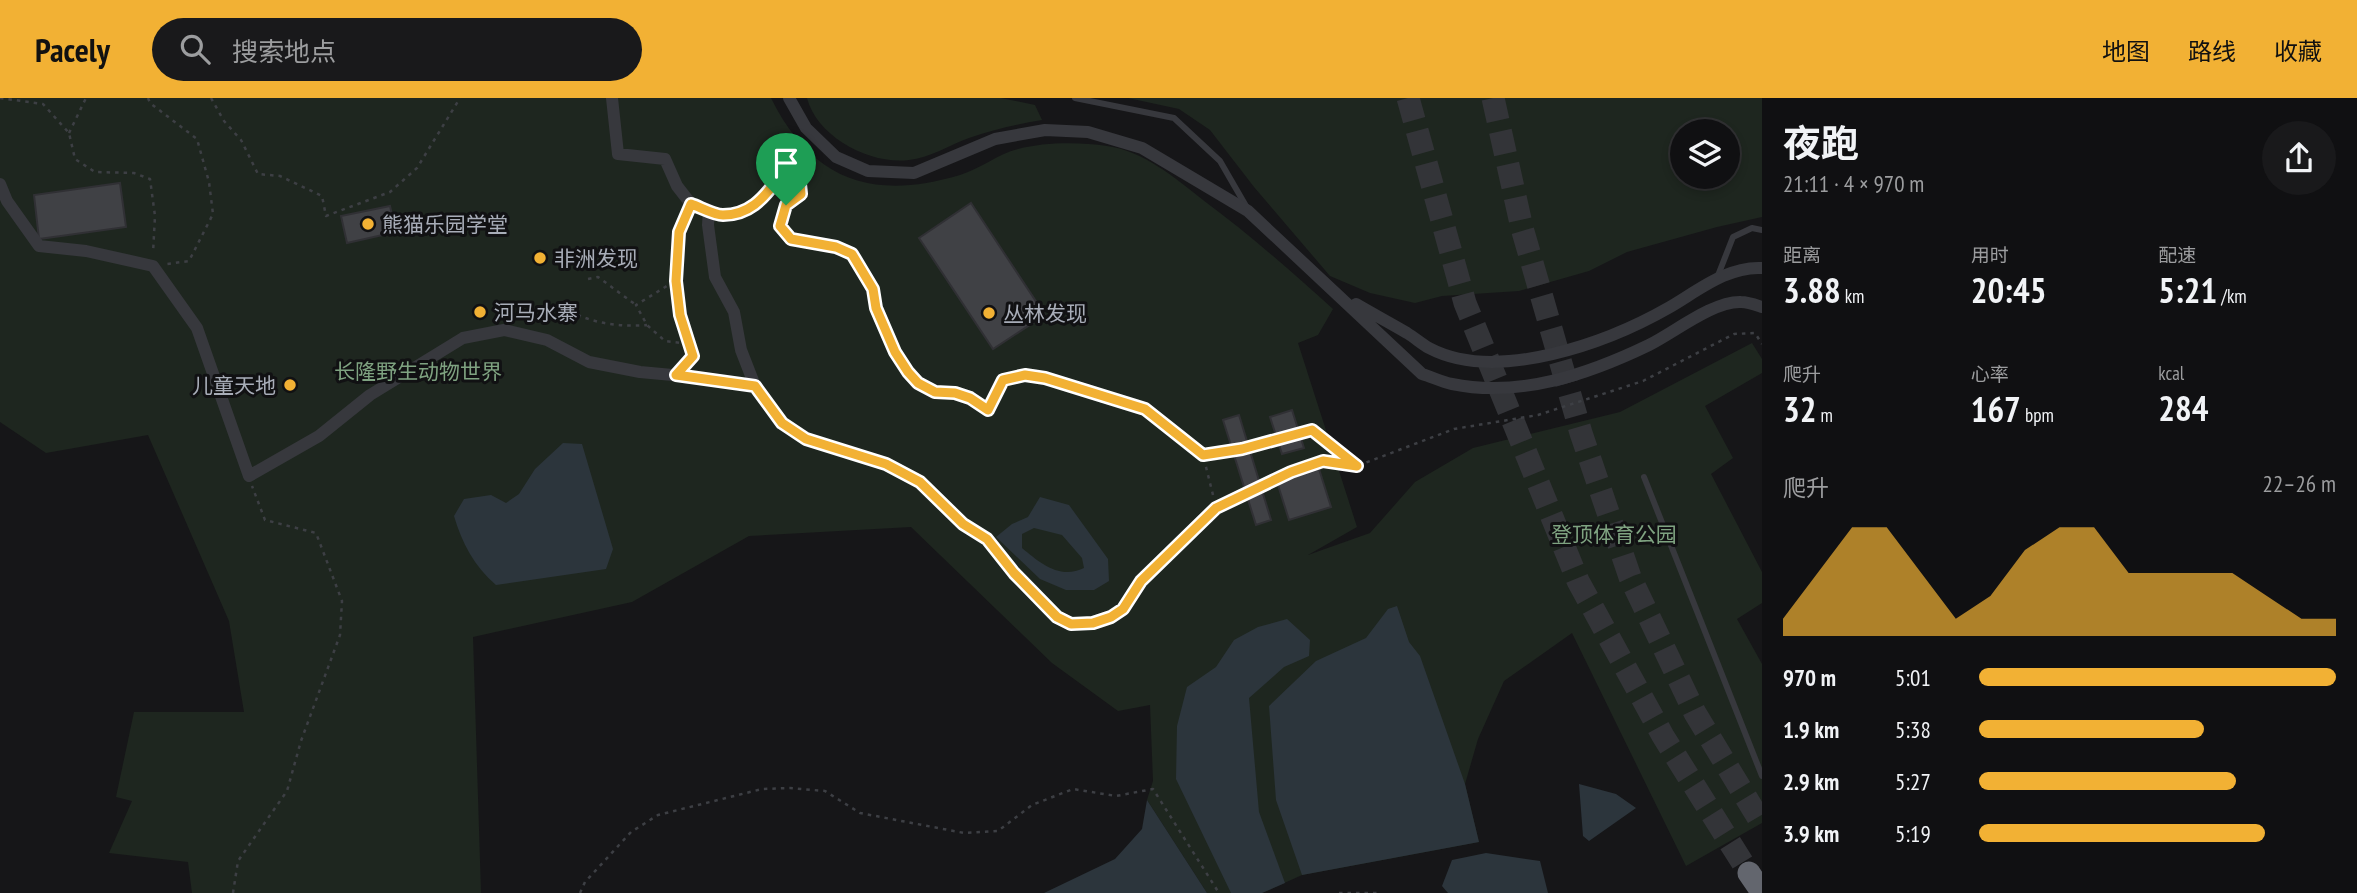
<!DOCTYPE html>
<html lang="zh">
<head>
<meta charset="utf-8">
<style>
	body { margin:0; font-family:"PT Sans Narrow","Noto Sans SC",sans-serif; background:#19191b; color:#f1f3f6; height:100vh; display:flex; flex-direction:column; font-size:26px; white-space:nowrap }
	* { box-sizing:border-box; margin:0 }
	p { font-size:23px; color:#9c9d9f }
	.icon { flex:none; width:38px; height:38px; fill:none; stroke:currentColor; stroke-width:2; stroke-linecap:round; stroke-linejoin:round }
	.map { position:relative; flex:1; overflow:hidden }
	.side { display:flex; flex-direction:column; background:#101012; width:595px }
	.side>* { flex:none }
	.buttons { position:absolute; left:1670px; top:21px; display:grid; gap:14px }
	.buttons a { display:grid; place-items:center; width:70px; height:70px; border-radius:50%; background:#101012; box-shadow:0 4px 10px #0003,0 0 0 2px #303032; font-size:35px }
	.pin { position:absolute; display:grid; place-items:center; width:60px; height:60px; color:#fff; margin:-72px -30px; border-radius:50% 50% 50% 0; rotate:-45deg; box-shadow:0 0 7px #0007 }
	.pin .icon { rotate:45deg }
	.round { display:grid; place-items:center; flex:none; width:74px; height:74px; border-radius:37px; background:#19191b }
	.overview { display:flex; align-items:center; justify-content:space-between; height:119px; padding:0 21px }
	h1 { font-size:38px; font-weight:700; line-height:52px }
	.metrics { display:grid; grid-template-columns:repeat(3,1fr); gap:10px; height:119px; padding:7px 21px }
	.metrics div { display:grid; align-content:center }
	.metrics b { font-size:35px; font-weight:700 }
	.metrics small { font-size:19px; font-weight:400 }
	.metrics p { font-size:19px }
	.chart { height:196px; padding:14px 21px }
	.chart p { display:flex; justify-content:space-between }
	.chart svg { width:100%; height:126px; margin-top:7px; fill:#f2b134; opacity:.7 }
	ul { padding:0 21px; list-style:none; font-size:23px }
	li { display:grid; grid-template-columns:112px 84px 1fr; align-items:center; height:52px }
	li i { height:18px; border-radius:9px; background:#f2b134 }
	header { display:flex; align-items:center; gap:42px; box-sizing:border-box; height:98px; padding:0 35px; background:#f2b134; color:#111 }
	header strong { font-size:33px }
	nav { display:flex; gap:38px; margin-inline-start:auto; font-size:24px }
	.search { width:490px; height:63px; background:#19191b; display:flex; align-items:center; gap:18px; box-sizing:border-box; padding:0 24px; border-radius:38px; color:#9c9d9f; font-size:26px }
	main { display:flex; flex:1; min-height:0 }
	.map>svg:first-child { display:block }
	.green { fill:#1e261f; fill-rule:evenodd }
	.water { fill:#2c353c; fill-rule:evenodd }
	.building { fill:#404145; stroke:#303034; stroke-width:2 }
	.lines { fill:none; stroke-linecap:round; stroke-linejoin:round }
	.highway-tunnel { stroke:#333438; stroke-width:23; stroke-dasharray:23 11; stroke-linecap:butt }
	.path { stroke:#3d3f44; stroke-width:2.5; stroke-dasharray:3.5 5; stroke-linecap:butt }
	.lane { stroke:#37383d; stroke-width:6 }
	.street { stroke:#37383d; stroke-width:12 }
	.highway { stroke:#63666e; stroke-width:23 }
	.route-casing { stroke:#fff; stroke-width:14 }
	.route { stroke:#f2b134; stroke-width:9 }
	.poi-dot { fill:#f2b134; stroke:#111113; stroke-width:2.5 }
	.labels { text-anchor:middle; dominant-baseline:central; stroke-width:6; stroke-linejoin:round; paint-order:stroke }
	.poi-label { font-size:21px; fill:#a8adb8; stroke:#111113; text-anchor:start }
	.park-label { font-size:21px; fill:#7fa381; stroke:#111113 }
</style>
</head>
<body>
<header>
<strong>Pacely</strong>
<div class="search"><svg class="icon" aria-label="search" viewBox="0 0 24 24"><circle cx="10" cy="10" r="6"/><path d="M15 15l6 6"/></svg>搜索地点</div>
<nav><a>地图</a><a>路线</a><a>收藏</a></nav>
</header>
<main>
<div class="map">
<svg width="1762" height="795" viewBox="0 0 1762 795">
	<rect width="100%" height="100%" fill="#161618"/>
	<path class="green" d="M0,0h771c41,83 102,103 189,77 20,-6 38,-21 58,-26 27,-7 61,-7 89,-3 37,5 68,32 96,54 46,34 88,71 130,109l-15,26 -20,8 59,184 -49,28 62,-22 45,-51 58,-34 147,-36 132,-69 10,16v14l-57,33 28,52 -22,16 51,98v31l-25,16 25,45v159l-76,43 -114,-233 -68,48 -26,58 -13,45 14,58 -177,33 -40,18h-55l-60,-93 6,-19 -3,-76 -32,6 -66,-48 -141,-136 -162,9 -117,66 -159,35 8,256h-289l-4,-31 -79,-9 23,-52 -16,-4 18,-85h110l-15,-91 -81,-186 -102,18 -46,-31z
		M807,0h194l34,7 7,15c-25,4 -49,10 -73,18 -19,7 -40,20 -60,22 -39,5 -92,-23 -102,-62z
		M1128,0h634v119l-45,10 -90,25 -38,19 -70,20 -77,5 -27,7 -45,-10 -40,-17 -76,-89 -44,-57 -31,-21zM1682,33h45v46h-45z"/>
	<path class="water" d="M563,345l19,1 31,105 -7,20 -110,16c-22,-19 -34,-42 -42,-69l10,-17 27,-4 15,8 13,-9 16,-25z
		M1040,399l29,8 39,54 1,22 -15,9h-28l-26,-11 -44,-42 16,-13 16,-7zM1034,430l28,7 20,23 2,10c-24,12 -44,-5 -62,-20v-14z
		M1397,508l12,36 11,14 45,128 14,58 -177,33 -26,-75 -7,-94 47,-45 50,-23 22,-29z
		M1287,521l23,21 -1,16 -25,11 -35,31 10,114 26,71 -23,10h-31l-55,-114 1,-53 10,-39 29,-20 18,-27 24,-13z
		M1579,686l37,10 20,14 -47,33 -6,-5z
		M1147,702l60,93h-163l71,-34 27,-30z
		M1486,755l54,8 8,32h-100l-6,-7 10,-26z"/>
	<path class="building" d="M120,85l6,44 -87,12 -5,-44z
		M971,105l74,112 -52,34 -74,-111z
		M390,108l6,26 -49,11 -6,-27z
		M1292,312l12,38 -22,6 -12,-37z
		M1239,317l32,105 -15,5 -33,-105z
		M1319,371l12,38 -42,13 -12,-38z"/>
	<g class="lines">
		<path class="highway-tunnel" d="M1408,0l57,205 113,278 85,155 86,137
			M1493,0l29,130 59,205 49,144 65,136 67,111"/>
		<path class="path" d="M0,0l43,6 26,29 6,26 20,13 39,1 16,6 5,37 -2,37
			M148,0l2,5 47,36 12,43 4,32 -24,47 -22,3
			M211,0l13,23 17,19 17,34 22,2 42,20 4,20 64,-24 27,-24 43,-70
			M69,35l17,-35
			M722,117c30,-6 37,-11 55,-35l17,-2 6,6 1,10 -15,11 -6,21 11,13 45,8 16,7 21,35 3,19 19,44 13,20 10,11 17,9 20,1 15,5 18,12 15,-30 22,-5 20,3 100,31 58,46
			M588,181l10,-2 38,28
			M675,183l5,34 8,28
			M570,213c23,13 52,16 77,14
			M685,266l8,-8 -4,-12 -24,-3 -18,-16 -11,-20 39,-24 4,-49 8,-18
			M1213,397l-10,-40 39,-6 70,-19 45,36 97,-37 84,-14 105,-34 91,-47 21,-1 7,11
			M1226,405l65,-31 32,-11 34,5
			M233,795l5,-32 49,-70 14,-50 39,-106 2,-34 -26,-68 -51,-13 -13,-34
			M580,795l5,-11 46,-50 27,-17 104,-26 28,-1 35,3 35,22 104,20 34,-2 34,-26 41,-16 43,7 37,-7 66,104
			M1339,795h39"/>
		<path class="lane" d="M1075,0l99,20 46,43 26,45
			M1717,180l16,-41 19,-9 10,2
			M1644,379l118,299"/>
		<path class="street" d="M612,0l6,56 47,5 12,27 14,18 18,6 -1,15 7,52 19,35 7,38 14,36 27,37 24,16 80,25 34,18 43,42 24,15 27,34 43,44 14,7 21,-1 19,-6 12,-8 18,-28 75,-73
			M789,0l17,30 30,29 32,14 46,2 81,-34 50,-9 43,2 54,16 106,63 174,163c10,3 20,8 30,10 68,14 137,-10 197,-39 26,-13 64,-44 92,-43 7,0 15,3 21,5
			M0,86l7,17 32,45 47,5 67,15 44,62 52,148 70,-40 51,-41 93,-57 41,-8 43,10 42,22 51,10 54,5 61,9
			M1356,206c17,10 34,19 51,29 8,5 15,11 22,15 68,36 180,-6 241,-41 29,-17 58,-41 92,-39"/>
		<path class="highway" d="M1749,775l13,19"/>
	</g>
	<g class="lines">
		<g class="route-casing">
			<path id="route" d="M794,80l6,6 1,10 -15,11 -6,21 11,13 45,8 16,7 21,35 3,19 19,44 13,20 10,11 17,9 20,1 15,5 18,12 15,-30 22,-5 20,3 100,31 58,46 39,-6 70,-19 45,36 -34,-5 -32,11 -75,36 -75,73 -18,28 -12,8 -18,6 -22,1 -14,-7 -43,-44 -27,-34 -24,-15 -43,-42 -34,-18 -80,-25 -24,-16 -27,-37 -79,-11 17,-19 -13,-41 -4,-34 3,-49 12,-28c9,3 23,11 32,11 26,0 40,-16 54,-35z"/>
		</g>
		<use href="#route" class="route"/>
	</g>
	<g class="poi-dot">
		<circle cx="368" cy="126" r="7"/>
		<circle cx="540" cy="160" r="7"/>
		<circle cx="480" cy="214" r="7"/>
		<circle cx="989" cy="215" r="7"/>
		<circle cx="290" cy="287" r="7"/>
	</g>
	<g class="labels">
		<g class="poi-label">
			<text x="382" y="126">熊猫乐园学堂</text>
			<text x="554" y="160">非洲发现</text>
			<text x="494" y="214">河马水寨</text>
			<text x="1003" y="215">丛林发现</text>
			<text x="276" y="287" text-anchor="end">儿童天地</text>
		</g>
		<g class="park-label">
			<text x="418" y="273">长隆野生动物世界</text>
			<text x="1614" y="436">登顶体育公园</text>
		</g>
	</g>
</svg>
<div class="buttons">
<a><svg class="icon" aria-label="layers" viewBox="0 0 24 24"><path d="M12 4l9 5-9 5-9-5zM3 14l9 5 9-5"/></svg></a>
</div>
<div class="pin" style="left:786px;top:107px;background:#1e9e55"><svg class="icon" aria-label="arrive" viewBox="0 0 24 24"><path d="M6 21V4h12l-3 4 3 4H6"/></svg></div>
</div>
<section class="side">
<div class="overview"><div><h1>夜跑</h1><p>21:11 · 4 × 970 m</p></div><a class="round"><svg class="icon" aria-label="share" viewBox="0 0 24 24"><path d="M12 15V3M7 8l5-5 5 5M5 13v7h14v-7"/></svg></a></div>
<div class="metrics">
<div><p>距离</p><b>3.88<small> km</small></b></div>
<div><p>用时</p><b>20:45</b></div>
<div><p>配速</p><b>5:21<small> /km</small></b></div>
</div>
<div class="metrics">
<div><p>爬升</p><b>32<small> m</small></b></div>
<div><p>心率</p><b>167<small> bpm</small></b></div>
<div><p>kcal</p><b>284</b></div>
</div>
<div class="chart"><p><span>爬升</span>22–26 m</p>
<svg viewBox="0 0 160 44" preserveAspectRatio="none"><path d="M0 44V38L10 22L20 6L30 6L40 22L50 38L60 30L70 14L80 6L90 6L100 22L110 22L120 22L130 22L140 30L150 38L160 38V44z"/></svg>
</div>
<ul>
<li><b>970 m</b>5:01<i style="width:100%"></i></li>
<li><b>1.9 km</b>5:38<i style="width:63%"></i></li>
<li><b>2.9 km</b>5:27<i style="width:72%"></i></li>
<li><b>3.9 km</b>5:19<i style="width:80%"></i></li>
</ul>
</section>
</main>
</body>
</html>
